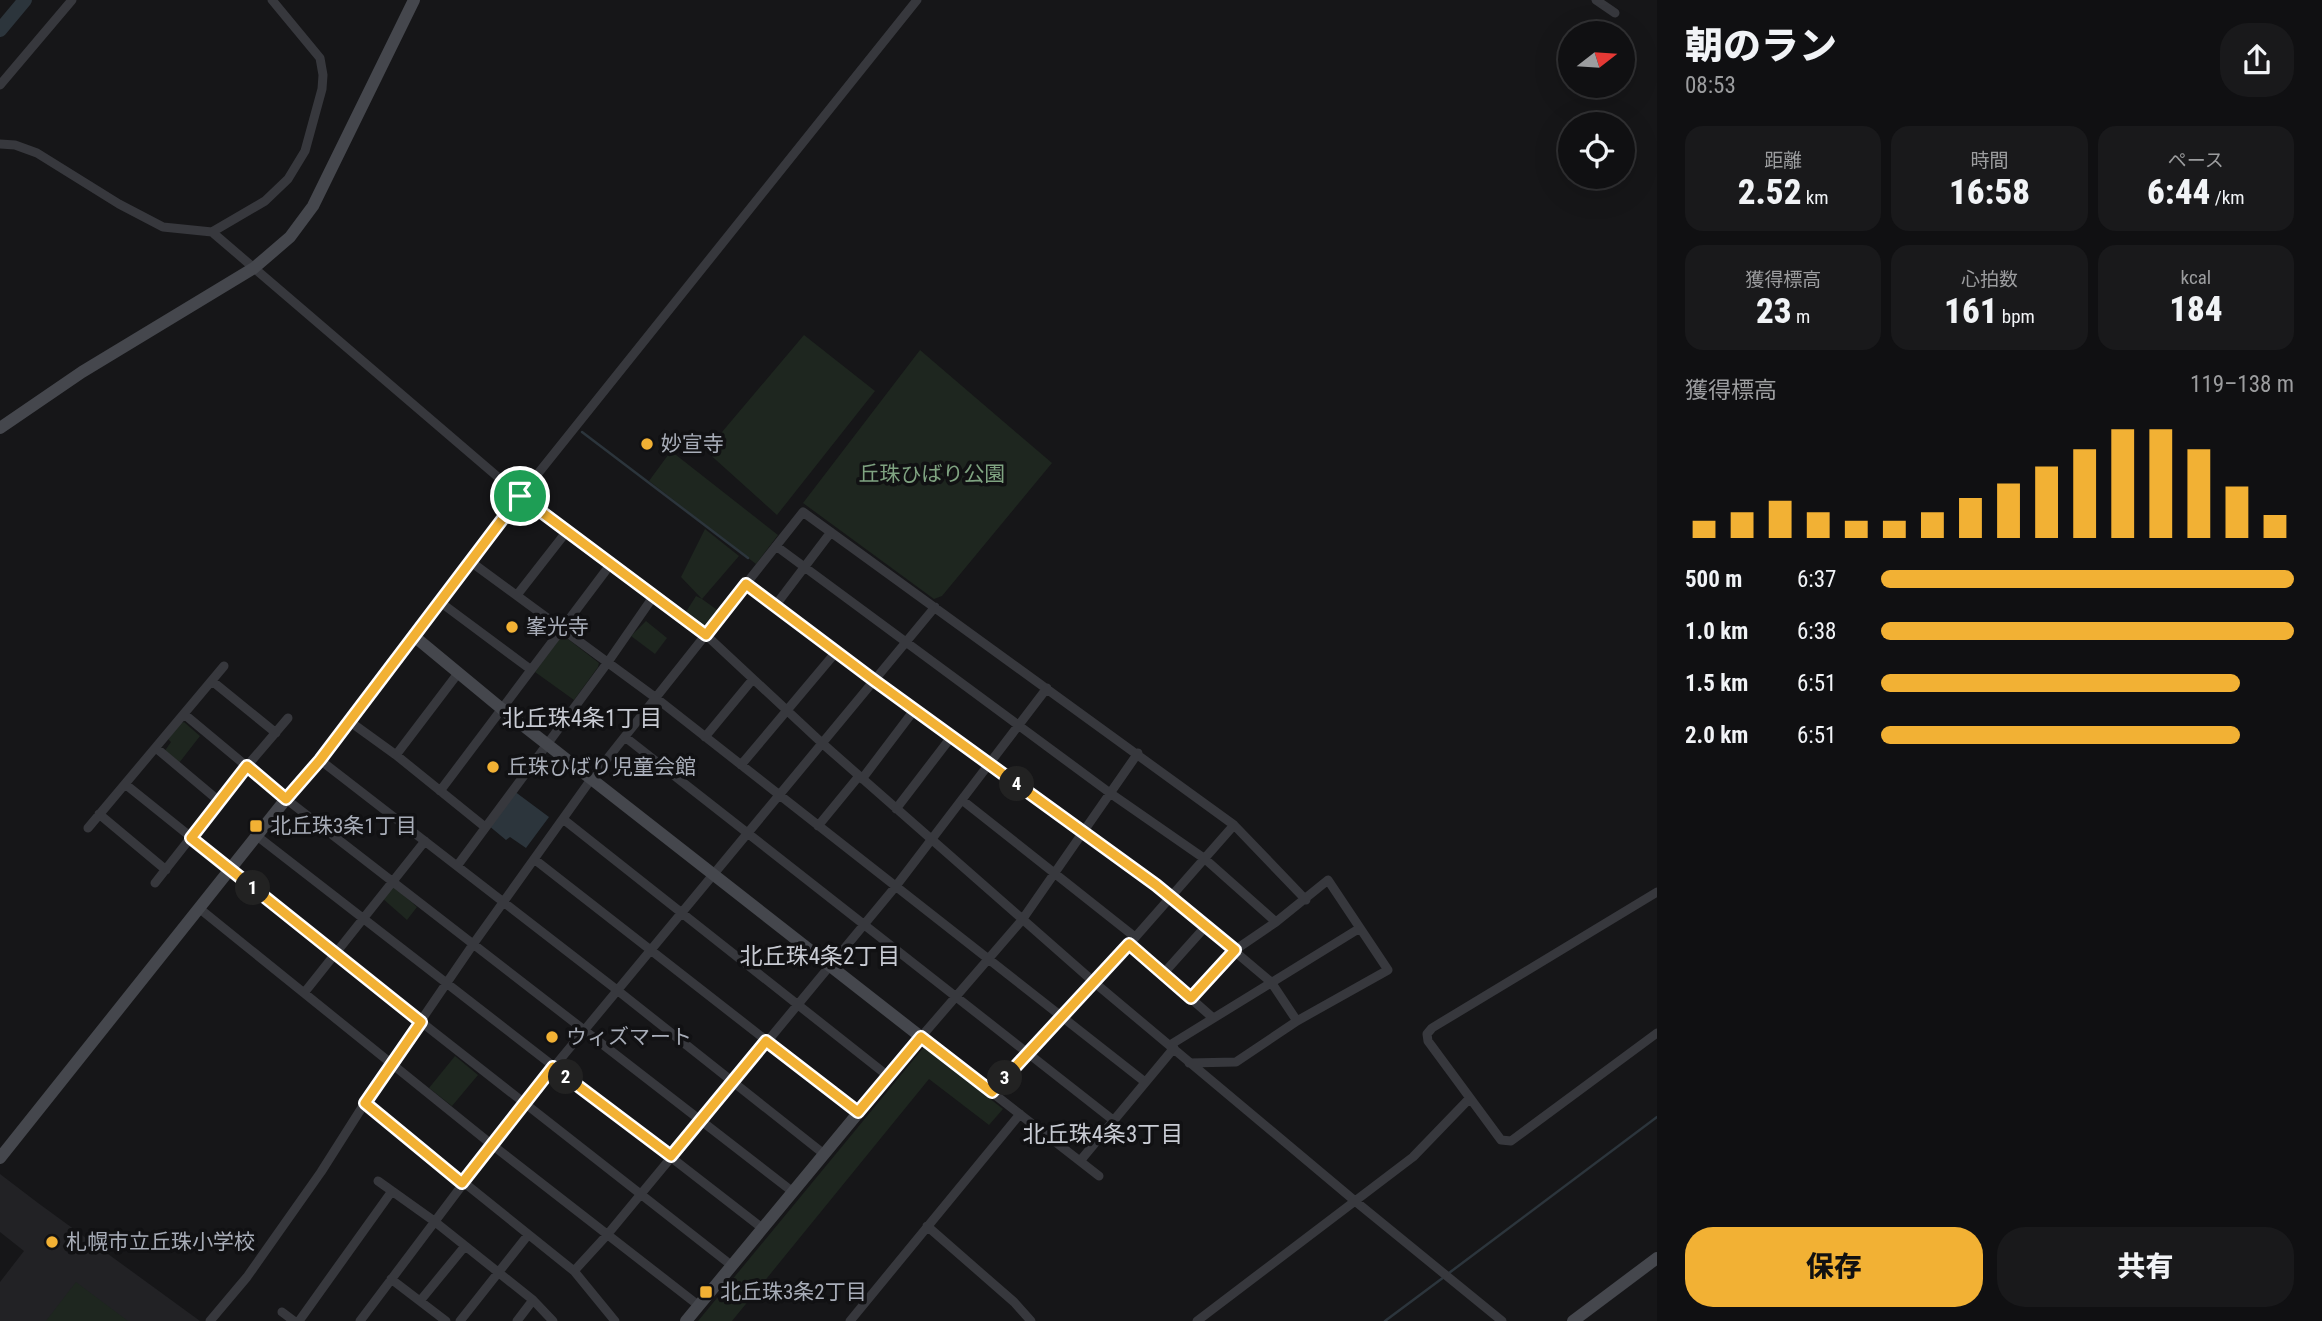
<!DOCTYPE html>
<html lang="ja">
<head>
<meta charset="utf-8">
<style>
	body { margin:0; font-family:"Roboto Condensed","Noto Sans JP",sans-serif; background:#19191b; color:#f1f3f6; height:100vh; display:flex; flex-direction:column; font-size:26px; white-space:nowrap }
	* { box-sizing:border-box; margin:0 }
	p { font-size:23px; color:#9c9d9f }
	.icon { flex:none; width:38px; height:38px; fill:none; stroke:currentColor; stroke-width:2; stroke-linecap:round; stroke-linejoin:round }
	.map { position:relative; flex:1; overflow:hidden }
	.drawer { display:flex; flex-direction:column; background:#101012; width:665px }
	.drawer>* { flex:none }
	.needle { width:46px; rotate:73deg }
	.tools { position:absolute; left:1558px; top:21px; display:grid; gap:14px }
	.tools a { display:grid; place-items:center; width:77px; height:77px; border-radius:50%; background:#101012; box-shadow:0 7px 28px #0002,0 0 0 2px #303032; font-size:35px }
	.pin { position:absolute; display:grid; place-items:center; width:60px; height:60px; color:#fff; margin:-30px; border:4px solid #fff; border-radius:50%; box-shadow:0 2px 7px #0007 }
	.km { position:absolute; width:35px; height:35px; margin:-18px; border-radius:50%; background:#222; color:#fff; font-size:19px; line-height:35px; text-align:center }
	.round { display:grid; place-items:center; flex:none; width:74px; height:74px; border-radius:28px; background:#19191b }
	.head { display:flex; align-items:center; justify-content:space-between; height:119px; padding:0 28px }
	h1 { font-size:38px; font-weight:800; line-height:52px }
	.stats { display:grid; grid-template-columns:repeat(3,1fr); gap:10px; height:119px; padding:7px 28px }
	.stats div { display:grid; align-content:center; border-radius:18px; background:#19191b; text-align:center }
	.stats b { font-size:35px; font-weight:800 }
	.stats small { font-size:19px; font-weight:400 }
	.stats p { font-size:19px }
	.chart { height:196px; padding:14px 28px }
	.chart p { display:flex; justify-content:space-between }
	.chart svg { width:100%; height:126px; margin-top:7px; stroke:#f2b134; stroke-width:6 }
	.action { display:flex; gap:14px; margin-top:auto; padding:14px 28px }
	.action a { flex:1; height:80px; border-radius:28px; background:#f2b134; color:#111; font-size:28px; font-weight:800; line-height:80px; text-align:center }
	.action a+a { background:#19191b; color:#f1f3f6 }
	ul { padding:0 28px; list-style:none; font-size:23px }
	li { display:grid; grid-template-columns:112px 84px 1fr; align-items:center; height:52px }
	li i { height:18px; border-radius:9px; background:#f2b134 }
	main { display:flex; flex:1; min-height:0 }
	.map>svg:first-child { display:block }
	.built { fill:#222225 }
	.green { fill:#1e261f }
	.water { fill:#2c353c }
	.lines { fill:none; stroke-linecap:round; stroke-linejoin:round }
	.stream { stroke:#2c353c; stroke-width:2.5 }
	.river { stroke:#2c353c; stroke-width:14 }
	.street { stroke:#37383d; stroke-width:9 }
	.secondary { stroke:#45474d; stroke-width:12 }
	.route-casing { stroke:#fff; stroke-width:14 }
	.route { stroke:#f2b134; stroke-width:9 }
	.poi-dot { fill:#f2b134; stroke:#111113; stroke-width:2.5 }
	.labels { text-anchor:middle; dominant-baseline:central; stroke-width:7; stroke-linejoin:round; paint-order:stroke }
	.poi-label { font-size:21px; fill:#a8adb8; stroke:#111113; text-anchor:start }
	.park-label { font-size:21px; fill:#7fa381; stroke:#111113 }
	.neighbourhood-label { font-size:23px; fill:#c9ccd4; stroke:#111113 }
</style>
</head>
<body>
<main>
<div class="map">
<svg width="1657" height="1321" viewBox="0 0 1657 1321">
	<rect width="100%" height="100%" fill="#161618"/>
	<path class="built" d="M0,1174l38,29 162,118h-200v-39l24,-31 -24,-19z"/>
	<path class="green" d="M804,335l71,56 -98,124 -71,-64z
		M920,350l132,113 -110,133 -8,3 -131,-96z
		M671,451l107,84 -22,29 -107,-83z
		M705,529l34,27 -37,43 18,13 -15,18 -21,-15 12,-19 6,3 -21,-22z
		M646,621l21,17 -12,16 -24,-18z
		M564,636l35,27 -1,4 -24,33 -39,-28 25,-34z
		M184,722l16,14 -21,27 -15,-11 7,-10 -3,-3 12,-15z
		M393,886l24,21 -10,13 -25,-22z
		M924,1047l79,62 -14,16 -60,-46 -197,242h-34z
		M455,1056l23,19 -26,31 -23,-18z
		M76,1282l52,39h-82z"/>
	<path class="water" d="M514,791l35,26 -23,31 -16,-11 -4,3 -18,-15z"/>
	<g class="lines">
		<path class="stream" d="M582,432l166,126
			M1449,1273l208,-156
			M1385,1321l59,-44"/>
		<path class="river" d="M0,30l25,-30"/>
		<path class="street" d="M272,0l48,58 3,17 -1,14 -17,62 -17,28 -23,22 -53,31 308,264 186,139 117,109 272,239 260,218 147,120
			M1596,0l19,13
			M0,85l72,-85
			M0,144l15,1 22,8 82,51 44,23 49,5
			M520,496l397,-496
			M776,546l334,247 95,66 71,63
			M471,562l185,136 489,384
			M746,584l129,97 281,204 115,97 26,39
			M517,595l50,-64
			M440,602l90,67
			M775,606l56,-74
			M212,681l64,52
			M184,714l102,85 507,393
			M349,721l47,34 89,72
			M625,737l488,383
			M705,737l48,-58
			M156,748l63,53
			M396,755l63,-83
			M320,760l297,230 207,164
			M741,765l95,-113
			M862,779l53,-70
			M125,784l300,241 306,240
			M440,791l170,-226
			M962,800l173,137
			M896,809l56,-73
			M99,814l67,56
			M563,819l325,257
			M818,826l41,-50
			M88,828l136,-162
			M257,836l505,392
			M534,859l324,253
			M457,866l151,-204 45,-65
			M155,883l92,-117 41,-48
			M1657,892l-225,136 -5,6 1,7 73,99 10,1 146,-108
			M200,909l291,235 207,161
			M1129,944l84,74
			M1163,974l43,-48
			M304,993l121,-152
			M1170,1045l190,-117
			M1189,1063l47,-1 61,-41 91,-51 -60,-90 -52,42 -41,28 -45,48
			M992,1092l103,-109 139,-158
			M365,1103l209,168 41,50
			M1080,1161l94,-113
			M1099,1176l-178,-139 101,-117 116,-167
			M378,1181l56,40 99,79 20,21
			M927,1226l87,76 17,19
			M574,1271l33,-36 289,-349 151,-198
			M391,1279l55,42
			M420,1301l45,-55
			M282,1312l12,9
			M210,1321l37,-44 74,-105 47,-74 106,-155 118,-165 211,-266 431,313 72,75
			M299,1321l93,-130
			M360,1321l164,-218 411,-496
			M460,1321l68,-86
			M517,1321l16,-21
			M850,1321l170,-207
			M1197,1321l216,-164 56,-58"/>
		<path class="secondary" d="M0,428l82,-56 172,-104 36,-31 23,-31 101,-206
			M415,637l87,72 419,328 -235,284
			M0,1158l286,-359 34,-39 200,-264
			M1573,1321l84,-63"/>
	</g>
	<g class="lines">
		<g class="route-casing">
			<path id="route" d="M520,496l186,139 40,-51 129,97 281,204 79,65 -44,48 -62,-54 -137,148 -71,-55 -63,75 -92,-71 -95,115 -118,-89 -91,116 -97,-80 56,-81 -230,-184 56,-72 39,33 34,-39z"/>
		</g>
		<use href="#route" class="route"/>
	</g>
	<g class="poi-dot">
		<circle cx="647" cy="444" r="7"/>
		<circle cx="512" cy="627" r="7"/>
		<circle cx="493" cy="767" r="7"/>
		<rect x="249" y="819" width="14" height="14" rx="3.5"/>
		<circle cx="552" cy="1037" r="7"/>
		<circle cx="52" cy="1242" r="7"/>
		<rect x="699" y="1285" width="14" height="14" rx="3.5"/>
	</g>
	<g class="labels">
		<g class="poi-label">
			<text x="661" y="444">妙宣寺</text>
			<text x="526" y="627">峯光寺</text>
			<text x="507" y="767">丘珠ひばり児童会館</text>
			<text x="270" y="826">北丘珠3条1丁目</text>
			<text x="566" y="1037">ウィズマート</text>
			<text x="66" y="1242">札幌市立丘珠小学校</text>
			<text x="720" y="1292">北丘珠3条2丁目</text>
		</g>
		<g class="park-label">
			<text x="932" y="474">丘珠ひばり公園</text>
		</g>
		<g class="neighbourhood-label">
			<text x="582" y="718">北丘珠4条1丁目</text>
			<text x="820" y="956">北丘珠4条2丁目</text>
			<text x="1103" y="1134">北丘珠4条3丁目</text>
		</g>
	</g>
</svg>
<div class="tools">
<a><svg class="needle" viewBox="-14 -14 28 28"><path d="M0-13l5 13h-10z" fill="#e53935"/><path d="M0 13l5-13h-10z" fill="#9c9d9f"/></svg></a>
<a><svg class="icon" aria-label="locate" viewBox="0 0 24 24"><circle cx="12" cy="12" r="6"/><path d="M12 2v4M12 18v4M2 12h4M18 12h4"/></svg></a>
</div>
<div class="pin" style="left:520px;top:496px;background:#1e9e55"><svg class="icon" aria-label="arrive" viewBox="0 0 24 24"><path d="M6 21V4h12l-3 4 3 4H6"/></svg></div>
<b class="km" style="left:253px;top:888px">1</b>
<b class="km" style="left:566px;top:1077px">2</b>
<b class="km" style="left:1005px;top:1078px">3</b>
<b class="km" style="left:1017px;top:784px">4</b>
</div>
<section class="drawer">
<div class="head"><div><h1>朝のラン</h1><p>08:53</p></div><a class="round"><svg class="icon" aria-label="share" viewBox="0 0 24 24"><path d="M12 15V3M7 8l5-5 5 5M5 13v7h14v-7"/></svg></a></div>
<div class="stats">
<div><p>距離</p><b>2.52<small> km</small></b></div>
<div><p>時間</p><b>16:58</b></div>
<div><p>ペース</p><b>6:44<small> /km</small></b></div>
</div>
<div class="stats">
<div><p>獲得標高</p><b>23<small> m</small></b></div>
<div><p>心拍数</p><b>161<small> bpm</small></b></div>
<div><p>kcal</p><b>184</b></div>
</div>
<div class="chart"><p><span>獲得標高</span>119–138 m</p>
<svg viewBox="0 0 160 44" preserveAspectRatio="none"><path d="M5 44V38M15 44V35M25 44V31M35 44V35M45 44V38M55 44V38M65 44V35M75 44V30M85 44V25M95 44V19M105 44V13M115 44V6M125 44V6M135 44V13M145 44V26M155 44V36"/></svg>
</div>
<ul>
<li><b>500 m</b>6:37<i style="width:100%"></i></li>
<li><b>1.0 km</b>6:38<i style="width:100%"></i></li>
<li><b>1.5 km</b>6:51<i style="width:87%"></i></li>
<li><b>2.0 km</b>6:51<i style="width:87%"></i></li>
</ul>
<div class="action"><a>保存</a><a>共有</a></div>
</section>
</main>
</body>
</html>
